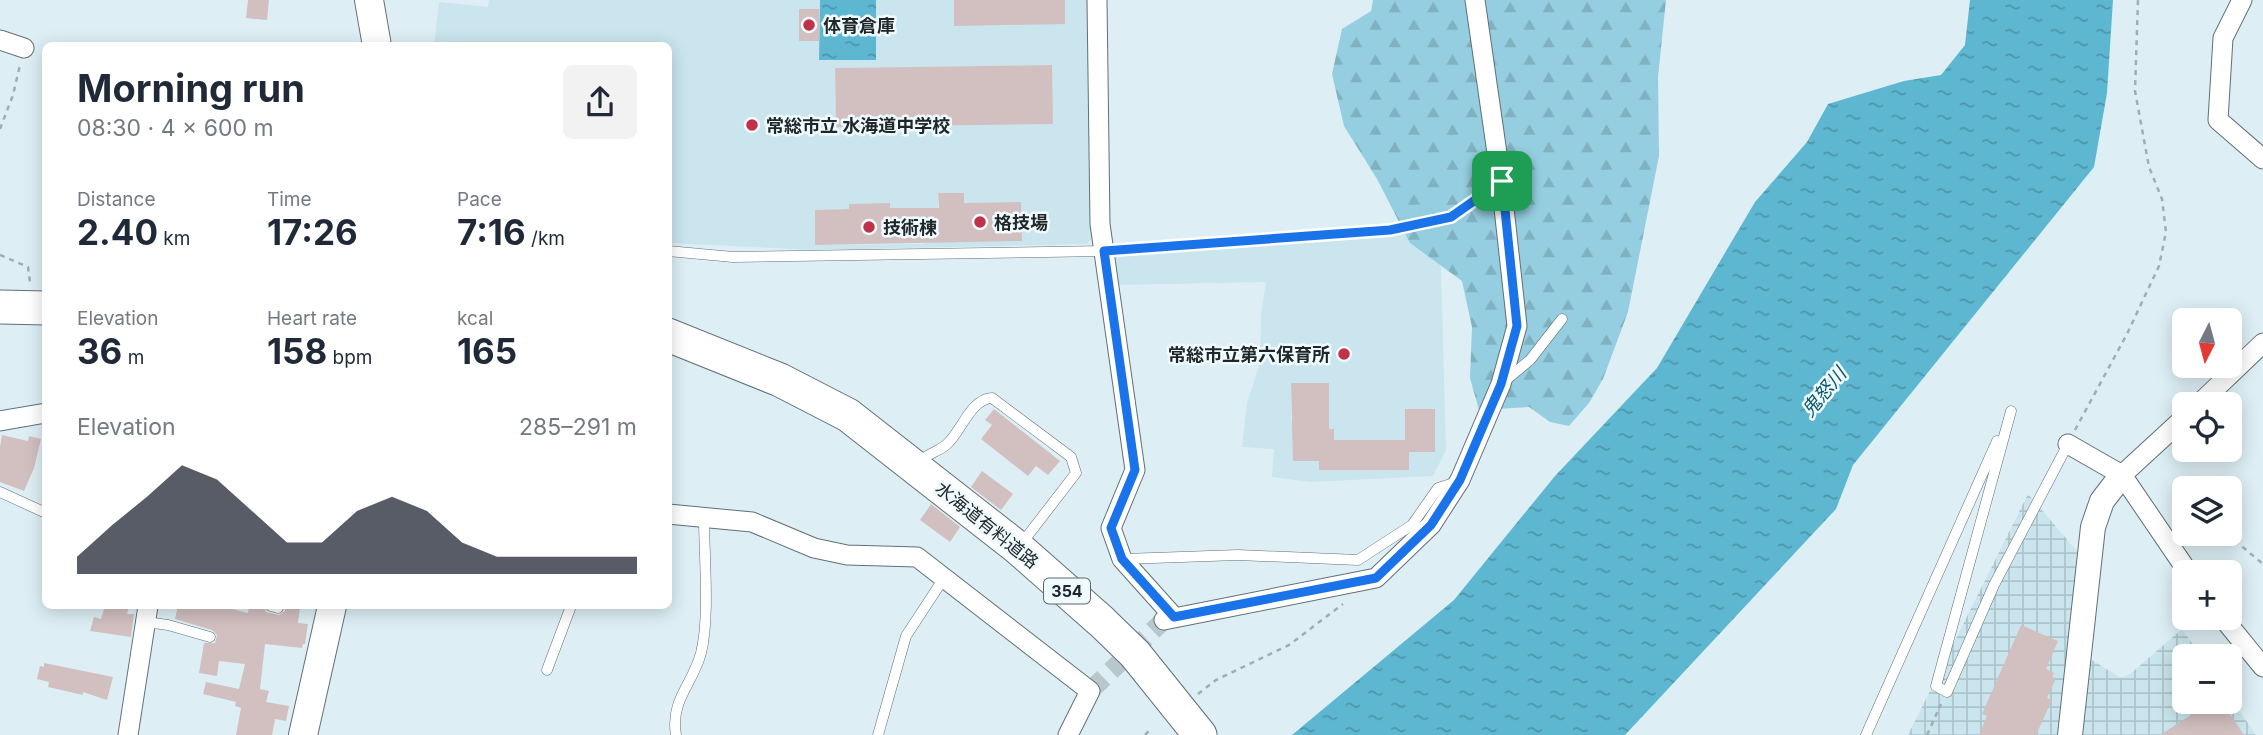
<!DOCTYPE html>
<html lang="en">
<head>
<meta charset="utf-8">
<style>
	body { margin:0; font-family:Inter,"Noto Sans JP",sans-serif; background:#f2f2f3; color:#1f2937; height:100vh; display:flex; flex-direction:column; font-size:26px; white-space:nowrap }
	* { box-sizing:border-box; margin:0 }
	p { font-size:23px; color:#747a83 }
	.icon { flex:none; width:38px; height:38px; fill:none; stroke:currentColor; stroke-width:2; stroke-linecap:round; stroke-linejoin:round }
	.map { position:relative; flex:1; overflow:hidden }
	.panel { position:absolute; left:42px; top:42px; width:630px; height:567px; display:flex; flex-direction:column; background:#fff; border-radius:10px; box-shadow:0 4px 18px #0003 }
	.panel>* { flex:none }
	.needle { width:46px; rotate:186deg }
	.buttons { position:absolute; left:2172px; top:308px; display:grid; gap:14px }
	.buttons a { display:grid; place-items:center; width:70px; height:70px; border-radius:10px; background:#fff; box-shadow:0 4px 18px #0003; font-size:35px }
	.pin { position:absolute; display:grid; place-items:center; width:60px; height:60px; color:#fff; margin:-30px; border-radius:14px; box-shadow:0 4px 10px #0006 }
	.round { display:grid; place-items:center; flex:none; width:74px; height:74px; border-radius:10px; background:#f2f2f3 }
	.summary { display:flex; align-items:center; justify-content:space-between; height:119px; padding:0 35px }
	h1 { font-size:38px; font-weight:700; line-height:52px }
	.metrics { display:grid; grid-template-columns:repeat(3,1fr); gap:10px; height:119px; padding:7px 35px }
	.metrics div { display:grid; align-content:center }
	.metrics b { font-size:35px; font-weight:700 }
	.metrics small { font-size:19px; font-weight:400 }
	.metrics p { font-size:19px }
	.chart { height:196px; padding:14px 35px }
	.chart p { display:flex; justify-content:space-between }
	.chart svg { width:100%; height:126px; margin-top:7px; fill:#111827; opacity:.7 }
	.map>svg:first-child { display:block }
	.built { fill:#cae5ed; fill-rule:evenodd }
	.industrial { fill:url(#industrial-grid) }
	.forest { fill:url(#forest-firs) }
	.water { fill:url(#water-ripples) }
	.building { fill:#d2bfc0 }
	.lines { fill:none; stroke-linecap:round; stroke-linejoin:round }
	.minor-tunnel { stroke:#b7c7cc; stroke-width:19; stroke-dasharray:19 10; stroke-linecap:butt }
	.service-casing { stroke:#607076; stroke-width:11 }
	.minor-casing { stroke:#607076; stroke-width:21 }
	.tertiary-casing { stroke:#607076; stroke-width:26 }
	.secondary-casing { stroke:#607076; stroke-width:30 }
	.trunk-casing { stroke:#607076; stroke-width:35 }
	.path { stroke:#a0aeb3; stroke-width:2.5; stroke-dasharray:5 5; stroke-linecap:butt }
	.service { stroke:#fff; stroke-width:10 }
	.minor { stroke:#fff; stroke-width:19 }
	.tertiary { stroke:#fff; stroke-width:24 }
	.secondary { stroke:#fff; stroke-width:28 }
	.trunk { stroke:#fff; stroke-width:33 }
	.route-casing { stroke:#fff; stroke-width:14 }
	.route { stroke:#1a73e8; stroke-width:9 }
	.poi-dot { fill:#c1314a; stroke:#f0fbff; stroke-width:2.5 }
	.labels { text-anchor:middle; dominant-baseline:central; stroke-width:5; stroke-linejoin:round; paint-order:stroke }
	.shield { fill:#f0fbff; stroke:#5e6769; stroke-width:2 }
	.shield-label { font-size:16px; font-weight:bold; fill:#202729 }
	.poi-label { font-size:18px; font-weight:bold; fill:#202729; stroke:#f0fbff; text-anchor:start }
	.street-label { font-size:18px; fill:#202729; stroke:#f0fbff }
	.water-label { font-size:19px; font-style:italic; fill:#0a586a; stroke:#f0fbff }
</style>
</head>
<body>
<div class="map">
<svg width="2263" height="735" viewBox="0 0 2263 735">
	<defs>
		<pattern id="industrial-grid" width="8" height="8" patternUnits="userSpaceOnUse" patternTransform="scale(1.75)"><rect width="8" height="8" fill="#cae5ed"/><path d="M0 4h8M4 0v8" fill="none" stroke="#adc4cb"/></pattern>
		<pattern id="forest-firs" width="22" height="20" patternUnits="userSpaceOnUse" patternTransform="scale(1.75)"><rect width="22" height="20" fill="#95cee0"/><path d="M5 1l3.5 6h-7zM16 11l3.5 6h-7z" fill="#80b1c0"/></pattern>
		<pattern id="water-ripples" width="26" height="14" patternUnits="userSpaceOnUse" patternTransform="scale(1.75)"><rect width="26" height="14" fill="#5eb7d1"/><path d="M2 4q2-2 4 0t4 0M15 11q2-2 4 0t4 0" fill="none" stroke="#4d95aa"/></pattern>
	</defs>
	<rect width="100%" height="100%" fill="#ddeff5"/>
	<path class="built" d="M489,0h331v59l55,1 1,-60h215l2,237 -6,7 -272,6 -146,-7 -1,-197h-234l5,-44 49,5zM1052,65v59l-216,3 -1,-59zM938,193h25l1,10 57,-1 1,38 -83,2zM890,203v5h33l1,36 -109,1v-35l34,-1 1,-5z
		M1433,228l8,42 5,180 -13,26 -122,6 -39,-5 2,-28 -32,-2 5,-44 13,-40 1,-49 5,-32 -151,3 -5,-31zM1291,383h38v37l-4,9h9v11h71v-31h30v42l-26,1v18h-89l-1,-9 -13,-40h-15z"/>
	<path class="industrial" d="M2028,494l54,63 -21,178h-153z
		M2182,629l19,27h-17v46h46v-5l26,38h-178l9,-78 34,21 9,-4z"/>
	<path class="forest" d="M1373,0h293l-8,77 1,79 -31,156 -25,67 -14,24 -20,23 -19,-4 -21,-15 -50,3 -9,-32 2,-51 -10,-46 -52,-38 -33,-64 -33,-53 -12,-52 10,-45 29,-18z"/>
	<path class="water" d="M820,0h56v60h-57z
		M1970,0h143l-6,93 -13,74 -241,298 -17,44 -211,226h-333l162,-135 101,-124 102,-108 98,-166 52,-60 21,-38 76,-23 37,-6 24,-30z"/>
	<path class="building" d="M248,0h21l-2,20 -21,-2z
		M954,0h111v24l-111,2z
		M799,9h20v32h-20z
		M1052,65l1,59 -217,3 -1,-59z
		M938,193h26v10l57,-1 1,39 -207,4v-35l34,-1v-5l41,-1v5h49z
		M1291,383h38v46h5v11h71v-31h30v43h-26v18h-90v-9h-26z
		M994,409l66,52 -12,14 -12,-9 -8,10 -47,-37 11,-14 -7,-5z
		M2,435l26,6 1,-5 12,3 -7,29 -10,23 -24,-9v-35z
		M982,471l31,23 -12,16 -30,-23z
		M931,504l29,23 -10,15 -30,-22z
		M105,606h24l-2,8h7l-3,23 -41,-6 4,-14 7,2z
		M178,606h42l28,7 1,-7h15l2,6 13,3 6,-4v-5h15l-2,17 10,1 -3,20h-2l-1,4 -37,-4 -5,45 9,2 -3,11 23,4 -3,15 -11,-2 -3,16h-36l5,-27 -6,-2 1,-4 -33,-8 3,-12 33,7 6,-25 -26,-3 -2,15 -18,-3 5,-30h11l2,-8 -5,-5 -37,-11z
		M2021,625l37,16 -12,28 8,4 -2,4 4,1 -9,20 5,2 -16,35h-57l8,-19 -5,-2z
		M44,663l69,14 -6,23 -24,-8v3l-35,-8 1,-5 -12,-3 3,-13 4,1z
		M2211,702h11l22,33h-84z"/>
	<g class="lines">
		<path class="minor-tunnel" d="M1090,691l74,-71"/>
		<g class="service-casing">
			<path id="service" d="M668,251l65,6 371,-6 286,-21 61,-13 50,-35
				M1506,380l24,-20 32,-41
				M2011,411l-75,275 11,6 47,-107 74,-141
				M919,465c7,-12 17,-12 27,-20 15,-12 24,-46 46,-47l79,59 5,16 -54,70
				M0,492l46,21
				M1124,559l114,-4 120,5 54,-35 26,-37 19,-6
				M271,606l7,2
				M146,622l22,3 42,12
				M547,670l24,-64
				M676,735c-6,-35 17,-51 25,-82 9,-36 3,-97 3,-136
				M878,735l28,-99 38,-58
				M1866,735l131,-294"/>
		</g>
		<g class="minor-casing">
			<path id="minor" d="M1097,0l3,224 35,246 -24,58 11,31 52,58
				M2242,0l-19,38 -5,82 45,39
				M0,40l24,8
				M2199,404l64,-61
				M0,421l46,-8
				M2068,444l54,31 66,97
				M2122,475l62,-57
				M668,514l84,8 62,26 33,7 70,2 173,134 -22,44
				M2223,618l40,49
				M1164,620l212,-42 55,-53 29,-45 41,-96 16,-58 -16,-145 -26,-181
				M128,735l20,-129"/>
		</g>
		<g class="tertiary-casing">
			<path id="tertiary" d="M2070,735l23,-208 9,-26 20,-26"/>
		</g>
		<g class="secondary-casing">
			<path id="secondary" d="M369,0l8,46
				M303,735l29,-129"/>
		</g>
		<g class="trunk-casing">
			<path id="trunk" d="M0,307l46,1
				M668,335l112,45 68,35 170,133 84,74 33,32 65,81"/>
		</g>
		<path class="path" d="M0,129l13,-34 7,-30
			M0,255l28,12 2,15
			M2075,430l52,-96 32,-68 7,-34 -4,-33 -13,-32 -14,-76 3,-91
			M2205,481l3,7
			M2227,534l36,30
			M1198,694l18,-14 73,-35 54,-41
			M1145,735l5,-5
			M1927,735l14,-31"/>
		<use href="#service" class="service"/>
		<use href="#minor" class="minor"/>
		<use href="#tertiary" class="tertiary"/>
		<use href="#secondary" class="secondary"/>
		<use href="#trunk" class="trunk"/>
	</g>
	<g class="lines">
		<g class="route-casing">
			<path id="route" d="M1502,181l15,145 -16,58 -41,96 -29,45 -55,53 -202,39 -52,-58 -11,-31 24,-58 -31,-219 286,-21 61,-13z"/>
		</g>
		<use href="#route" class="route"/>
	</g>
	<g class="poi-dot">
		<circle cx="809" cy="25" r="7"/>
		<circle cx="752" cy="125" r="7"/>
		<circle cx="980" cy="222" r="7"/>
		<circle cx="869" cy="227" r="7"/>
		<circle cx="1344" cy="354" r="7"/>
	</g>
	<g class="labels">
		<rect class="shield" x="1044" y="578.5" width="46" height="25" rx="5"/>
		<g class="shield-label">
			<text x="1067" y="591">354</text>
		</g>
		<g class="poi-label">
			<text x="823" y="25">体育倉庫</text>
			<text x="766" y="125">常総市立 水海道中学校</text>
			<text x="994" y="222">格技場</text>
			<text x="883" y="227">技術棟</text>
			<text x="1330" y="354" text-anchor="end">常総市立第六保育所</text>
		</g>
		<g class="street-label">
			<text transform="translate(987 525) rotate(39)">水海道有料道路</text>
		</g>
		<g class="water-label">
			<text transform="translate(1824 392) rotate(-50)">鬼怒川</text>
		</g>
	</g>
</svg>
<div class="buttons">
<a><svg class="needle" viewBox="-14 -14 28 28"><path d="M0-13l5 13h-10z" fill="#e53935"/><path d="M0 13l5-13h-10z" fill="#747a83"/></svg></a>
<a><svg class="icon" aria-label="locate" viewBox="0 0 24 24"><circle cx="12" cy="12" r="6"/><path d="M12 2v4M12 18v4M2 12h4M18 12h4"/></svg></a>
<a><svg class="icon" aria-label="layers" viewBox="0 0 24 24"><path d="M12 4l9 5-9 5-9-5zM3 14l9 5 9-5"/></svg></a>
<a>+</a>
<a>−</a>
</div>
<div class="pin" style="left:1502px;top:181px;background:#1e9e55"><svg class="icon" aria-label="arrive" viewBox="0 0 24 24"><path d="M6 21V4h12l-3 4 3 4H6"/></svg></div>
<section class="panel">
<div class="summary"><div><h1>Morning run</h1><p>08:30 · 4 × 600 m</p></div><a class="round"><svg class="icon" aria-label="share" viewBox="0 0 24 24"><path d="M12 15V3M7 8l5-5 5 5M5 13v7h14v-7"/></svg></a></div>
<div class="metrics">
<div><p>Distance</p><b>2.40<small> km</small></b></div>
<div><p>Time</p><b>17:26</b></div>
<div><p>Pace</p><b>7:16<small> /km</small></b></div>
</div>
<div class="metrics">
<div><p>Elevation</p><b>36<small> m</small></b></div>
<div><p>Heart rate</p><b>158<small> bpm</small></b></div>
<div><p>kcal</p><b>165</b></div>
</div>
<div class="chart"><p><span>Elevation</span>285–291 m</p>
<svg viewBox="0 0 160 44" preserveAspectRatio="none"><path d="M0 44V38L10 27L20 17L30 6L40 11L50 22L60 33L70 33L80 22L90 17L100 22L110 33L120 38L130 38L140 38L150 38L160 38V44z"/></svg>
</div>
</section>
</div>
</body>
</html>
